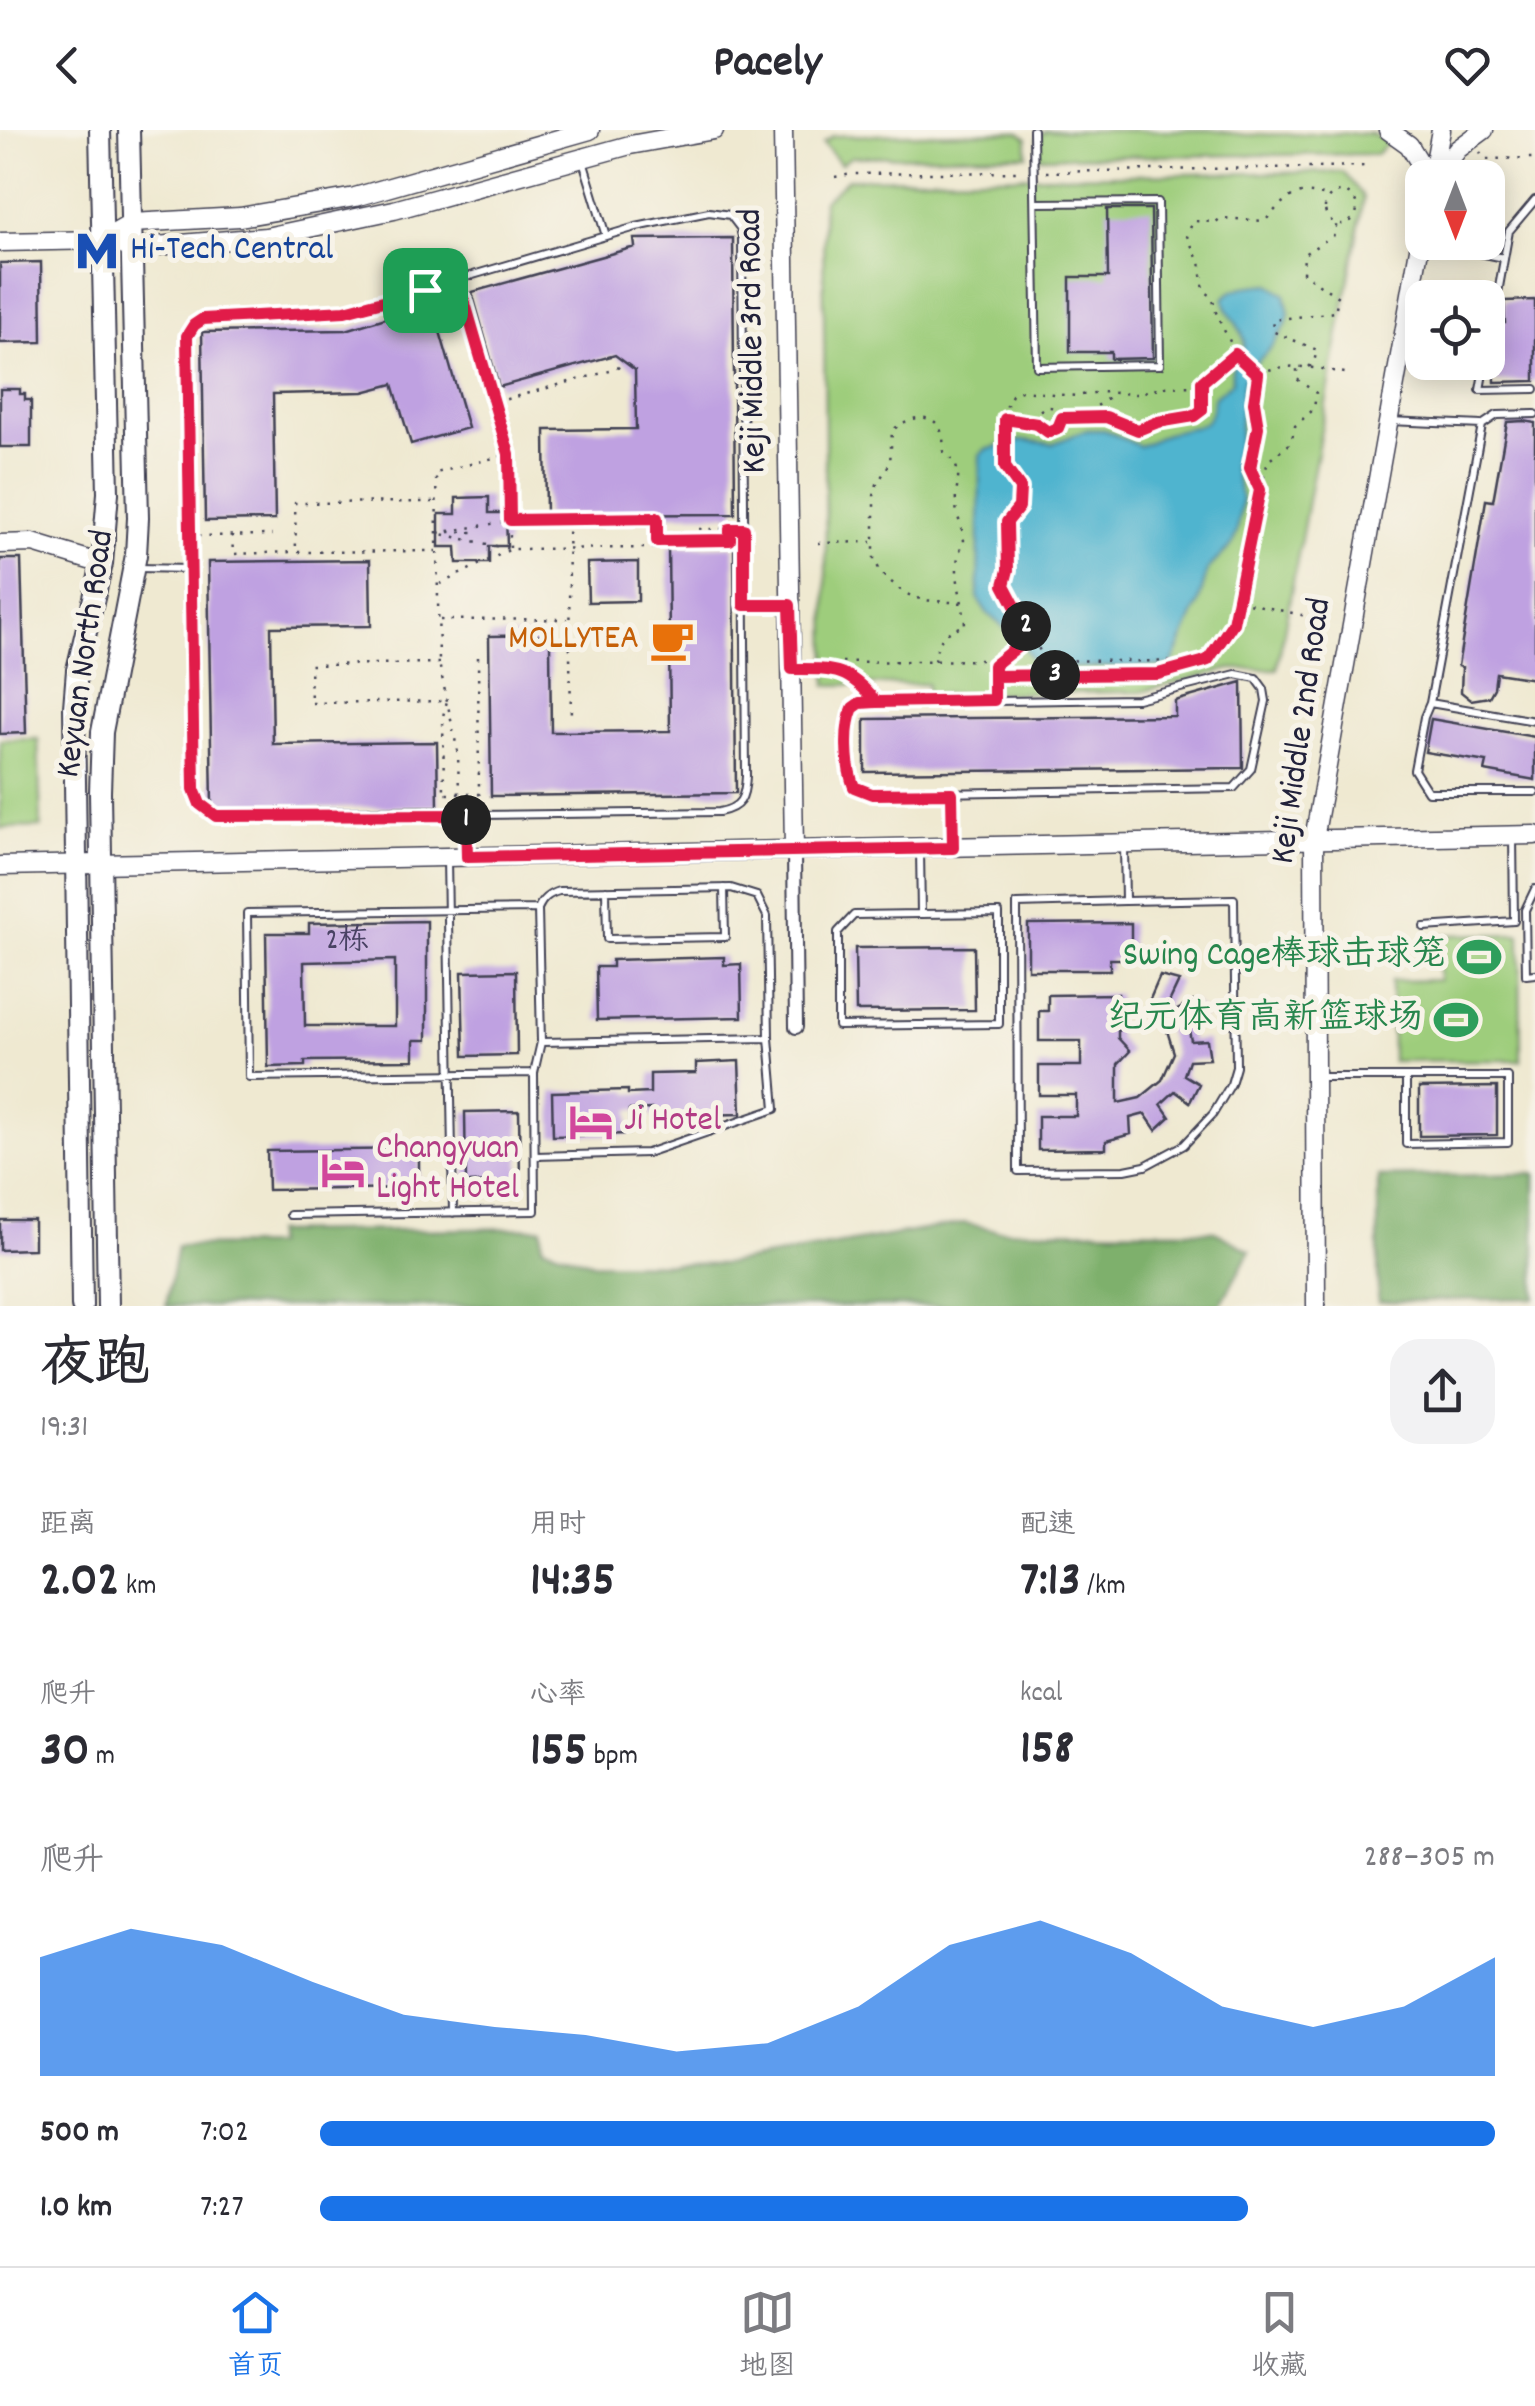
<!DOCTYPE html>
<html lang="zh">
<head>
<meta charset="utf-8">
<style>
	body { margin:0; font-family:Dekko,"LXGW WenKai TC",sans-serif; background:#f2f2f3; color:#2b2b33; height:100vh; display:flex; flex-direction:column; font-size:38px; white-space:nowrap }
	* { box-sizing:border-box; margin:0 }
	p { font-size:32px; color:#7c7c81 }
	.icon { flex:none; width:55px; height:55px; fill:none; stroke:currentColor; stroke-width:2; stroke-linecap:round; stroke-linejoin:round }
	.map { position:relative; height:1176px; overflow:hidden }
	.panel { display:flex; flex-direction:column; background:#fff; flex:1 }
	.panel>* { flex:none }
	.needle { width:65px; rotate:180deg }
	.buttons { position:absolute; left:1405px; top:30px; display:grid; gap:20px }
	.buttons a { display:grid; place-items:center; width:100px; height:100px; border-radius:20px; background:#fff; box-shadow:0 5px 25px #0003; font-size:50px }
	.pin { position:absolute; display:grid; place-items:center; width:85px; height:85px; color:#fff; margin:-42px; border-radius:20px; box-shadow:0 5px 15px #0006 }
	.km { position:absolute; width:50px; height:50px; margin:-25px; border-radius:50%; background:#222; color:#fff; font-size:28px; line-height:50px; text-align:center }
	.round { display:grid; place-items:center; flex:none; width:105px; height:105px; border-radius:30px; background:#f2f2f3 }
	.overview { display:flex; align-items:center; justify-content:space-between; height:170px; padding:0 40px }
	h1 { font-size:55px; font-weight:700; line-height:75px }
	.figures { display:grid; grid-template-columns:repeat(3,1fr); gap:15px; height:170px; padding:10px 40px }
	.figures div { display:grid; align-content:center }
	.figures b { font-size:50px; font-weight:700 }
	.figures small { font-size:28px; font-weight:400 }
	.figures p { font-size:28px }
	.chart { height:280px; padding:20px 40px }
	.chart p { display:flex; justify-content:space-between }
	.chart svg { width:100%; height:180px; margin-top:10px; fill:#1a73e8; opacity:.7 }
	ul { padding:0 40px; list-style:none; font-size:32px }
	li { display:grid; grid-template-columns:160px 120px 1fr; align-items:center; height:75px }
	li i { height:25px; border-radius:12px; background:#1a73e8 }
	header { display:flex; justify-content:space-between; align-items:center; height:130px; padding:0 40px; background:#fff; font-size:45px; font-weight:700 }
	.dock { display:flex; justify-content:space-around; align-items:center; height:140px; border-top:2px solid #e1e1e2; background:#fff; font-size:28px; color:#7c7c81 }
	.dock a { display:grid; justify-items:center; gap:5px }
	.dock .active { color:#1a73e8 }
	.map>svg:first-child { display:block }
	.green { fill:#9ecd7c; stroke:#60785c; stroke-width:2.5 }
	.forest { fill:#7eb06c; stroke:#506954; stroke-width:2.5 }
	.water { fill:#50b4cf; stroke:#396b85; stroke-width:2.5 }
	.building { fill:#bfa1e1; fill-rule:evenodd }
	.lines { fill:none; stroke-linecap:round; stroke-linejoin:round }
	.lane-casing { stroke:#414052; stroke-width:10 }
	.street-casing { stroke:#414052; stroke-width:16 }
	.secondary-casing { stroke:#414052; stroke-width:21 }
	.primary-casing { stroke:#414052; stroke-width:24 }
	.path { stroke:#414052; stroke-width:2.5; stroke-dasharray:2.5 8; stroke-linecap:butt }
	.lane { stroke:#fff; stroke-width:6 }
	.street { stroke:#fff; stroke-width:12 }
	.secondary { stroke:#fff; stroke-width:18 }
	.primary { stroke:#fff; stroke-width:20 }
	.route-casing { stroke:#fff; stroke-width:20 }
	.route { stroke:#e11d48; stroke-width:12 }
	.labels { text-anchor:middle; dominant-baseline:central; stroke-width:10; stroke-linejoin:round; paint-order:stroke }
	.number-label { font-size:30px; fill:#494264 }
	.transit-label { font-size:35px; fill:#164399; stroke:#f7f3e8; text-anchor:start }
	.street-label { font-size:35px; fill:#22223b; stroke:#f7f3e8 }
	.food-label { font-size:35px; fill:#c56008; stroke:#f7f3e8; text-anchor:end }
	.leisure-label { font-size:35px; fill:#27864d; stroke:#f7f3e8; text-anchor:end }
	.hotel-label { font-size:35px; fill:#b23c85; stroke:#f7f3e8; text-anchor:start }
</style>
</head>
<body>
<header><svg class="icon" aria-label="back" viewBox="0 0 24 24"><path d="M15 5l-7 7 7 7"/></svg>Pacely<svg class="icon" aria-label="heart" viewBox="0 0 24 24"><path d="M12 20l-8-8c-3-5 5-10 8-4 3-6 11-1 8 4z"/></svg></header>
<div class="map">
<svg width="1535" height="1176" viewBox="0 0 1535 1176">
	<rect width="100%" height="100%" fill="#f7f3e8"/>
	<filter id="ink" filterUnits="userSpaceOnUse"><feTurbulence type="fractalNoise" baseFrequency=".01" numOctaves="2"/><feDisplacementMap in="SourceGraphic" scale="20" xChannelSelector="R" yChannelSelector="G"/><feConvolveMatrix kernelMatrix="1 2 1 2 8 2 1 2 1" color-interpolation-filters="sRGB"/></filter>
	<filter id="wash" filterUnits="userSpaceOnUse"><feTurbulence type="fractalNoise" baseFrequency=".0048" numOctaves="4" result="noise"/><feDisplacementMap in="SourceGraphic" scale="40" xChannelSelector="R" yChannelSelector="G"/><feGaussianBlur stdDeviation="2.25" result="paint"/><feColorMatrix in="noise" values="0 0 0 0 0 0 0 0 0 0 0 0 0 0 0 0 0 1.4 0 .05"/><feComposite in="paint" operator="in"/></filter>
	<g filter="url(#wash)">
		<rect width="100%" height="100%" fill="#efe9d1"/>
		<path class="green" d="M1209,0l37,5 124,-2 19,9 -12,12 -339,3 -1,-19 8,-7z
			M1019,2l8,6v17l-176,2 -10,7 -18,-21 10,-7z
			M1343,42l21,25 -87,472h-46l-90,23 -214,2v-10l-100,1 -4,-484 25,-22z
			M38,609l3,88 -41,1v-88z
			M1520,804l1,126 -129,1 -1,-80 48,-1v-45z"/>
		<path class="forest" d="M1535,1044v124l-157,4v-125z
			M964,1093l32,7 219,1 35,20 -30,55h-1054l11,-60 97,-1v-13l268,-4v18l51,17 131,1z"/>
		<path class="water" d="M1270,154l15,10 4,20 -3,11 -13,20 -27,29 -4,17 -3,50 -6,25 9,34 -5,32 -5,13 -24,24 -10,35 -27,62 -135,2 -14,-25 -34,-29 -10,-15 2,-144 5,-5 39,-10 28,4 35,-14h18l34,16c11,-3 20,-10 30,-13 28,-9 42,-1 45,-36l18,-15c0,-5 -1,-11 1,-17 2,-8 11,-11 11,-21 1,-16 -17,-27 -20,-45 9,-14 30,-13 46,-15z"/>
		<g id="blocks">
			<path class="building" d="M1107,79h44l2,149 -42,1v-7h-41v-75h38z
				M733,108l2,276 -189,1 -1,-85 91,-1 -1,-59 -20,-15 -116,32 -27,-95 163,-45 -1,-8z
				M41,132l1,80 -42,1v-80z
				M1535,170v81l-40,1 -1,-29 1,-5h4l1,-25h5l-1,-22z
				M432,174l36,124 -57,16 -18,-60 -30,8 -90,2 2,126 -70,1 -3,-189 144,-2z
				M0,259h20v5h5v6h6v47h-31z
				M1524,291l11,2v256l-39,-6 -2,15 -5,9 -18,3 -10,-8 1,-25 -4,-1 28,-166 7,1 14,-79z
				M489,367v16h17l1,33h-18v17h-32l-1,-16h-17v-33h17v-16z
				M734,416l2,247 -245,3 -2,-160 52,-1 9,8 1,89 119,-1 -2,-184z
				M0,429h21l5,174 -26,1z
				M370,430l1,66 -100,1 2,117 164,-2 1,64 -218,3 -8,-3 -4,-244z
				M638,432v39l-50,1 -1,-39z
				M1242,552l1,86 -378,4v-53l310,-3v-15z
				M1431,589l104,18v43l-50,-9 2,-9 -62,-10z
				M427,791v119h-13v20l-109,1v5l-37,1 -2,-134h43v-10zM395,830v66h-90l-1,-64z
				M1131,793v36h-21v11h-82v-46z
				M974,817l1,63 -119,1 -1,-63z
				M724,827v8l17,-1 1,53 -145,3 -1,-53h16v-7z
				M516,841l1,84 -53,1 -2,-84z
				M1160,846l19,5 -17,36 -15,-11z
				M1118,864v44l12,13 -12,13v39l22,-5 22,-18 12,-27 -11,-35 30,-17 12,15 -17,9 3,16 16,-1 3,19 -21,1 -5,15 15,9 -9,18 -15,-11 -14,13 9,13 -14,13 -11,-16 -15,4 1,16 -25,7v8l-68,1v-34h38v-21h-37v-29h42v-25h-42v-30h9v-16z
				M739,931l2,53 -90,2v-7l-22,1v24l-76,2 -1,-44 76,-2v4l22,-1v-19l46,-1v-10z
				M1497,957v48l-78,1v-48z
				M519,981l1,71 -54,1 -1,-71z
				M419,1019v39l-151,2 -1,-39z
				M0,1090h34v29l-34,1z"/>
		</g>
	</g>
	<g filter="url(#ink)">
		<use href="#blocks" fill-opacity="0" stroke="#414052" stroke-width="2.5"/>
		<g class="lines">
			<g class="lane-casing">
				<path id="lane" d="M1033,0l4,237 123,-2 -2,-163 -123,1
					M583,31l23,75
					M709,82l21,3 10,13 2,9 4,539c-1,22 -5,32 -27,36l-493,6 -19,-6 -13,-23 -7,-445 7,-19 15,-7 118,-5 34,-5 275,-81z
					M1427,112l77,16
					M1488,219l21,-118 26,-31
					M1485,232l-5,28 55,-1
					M1535,284l-38,1 -15,10 -52,278 -6,14 -10,53 14,22h107
					M1389,291l93,4
					M137,438l54,1
					M744,475h45
					M795,539c39,0 54,-2 80,31
					M1236,544l20,4 8,11 2,12 -15,68 -17,19 -362,6 -18,-7 -4,-13 -1,-54 4,-12 7,-5 277,-4z
					M1430,573l105,18
					M952,663l1,53
					M466,685l1,41
					M1124,716l1,55 -108,3 1,267 107,-1 20,-4 39,-21 29,-31 18,-30 5,-17 -2,-168 -109,2
					M920,720l1,64 -67,1 -16,17v94l161,-2v-111l-78,1
					M447,729l6,354
					M1535,759l-10,21 1,65 9,-1
					M606,760l1,49 118,-2 -1,-49
					M1424,797l90,-6 -1,-85
					M541,912l228,-4
					M534,943l-285,4 -2,-164 291,-4
					M1316,947h192v65l-102,2v-66
					M290,1085l245,-4 -1,-138 7,-31 -3,-133c4,-10 10,-15 21,-18l172,-3 26,8 10,20 2,122 6,71 -128,44 -112,3"/>
			</g>
			<g class="street-casing">
				<path id="street" d="M794,721l2,176"/>
			</g>
			<g class="secondary-casing">
				<path id="secondary" d="M783,0l11,721
					M1388,0l21,15 20,33
					M1432,48l9,-48
					M1436,48l22,-29 26,-19
					M103,110l29,-17 108,-6 115,-20 235,-67
					M0,112l103,-2 29,8 134,-11 128,-27 236,-65 84,-15
					M0,414l33,-1 69,21
					M0,736l1535,-31
					M1316,1176l-2,-467 108,-607"/>
			</g>
			<g class="primary-casing">
				<path id="primary" d="M82,1176l-8,-599 3,-37 25,-106 6,-71 -8,-363
					M108,1176l-8,-514 2,-60 34,-177 2,-37 -9,-388"/>
			</g>
			<path class="path" d="M1480,22l5,7 50,-1
				M1046,42l322,-6
				M835,47l17,-3 171,-2
				M1325 78a16 16 0 1 1 32 0a16 16 0 1 1-32 0Z
				M452,164l10,37
				M454,173l10,-3 45,154 1,94
				M1237,226l20,18
				M1309,237l5,-5 3,-12 -45,-19 1,-11 62,-8 3,-15 -35,-24 1,-19 32,-20v-11
				M496,272l121,-33 6,-8
				M1036 290a13 13 0 1 1 26 0a13 13 0 1 1-26 0Z
				M1092,285l5,-9 18,-13
				M1062,288l44,-1 32,13 20,-8 40,-8 5,-10 -1,-20
				M1005,289l31,5
				M1261,358l7,-27 23,-18 4,-17 19,-17 2,-16 -19,-14v-12
				M433,372l-138,1 1,49 140,-1
				M657,389v29l-147,1 -73,-16 73,-12z
				M568,391l3,199
				M699,399h28
				M449,402h27
				M232,405l1,19 60,-2
				M198,406l74,-1
				M659,411l71,-1v-11
				M818,413l54,-1
				M440,454l69,-34
				M1239,471l67,15
				M440,490l127,-1
				M478,527l1,136
				M935,531c1,-21 11,-30 30,-36 -1,-27 -17,-59 -1,-82 0,-12 -5,-20 -7,-31 -6,-25 13,-39 -13,-60 -1,-6 0,-12 -2,-18 -7,-26 -37,-16 -50,-3l-2,32 -13,21 -3,12v64l8,14 22,19 18,7 42,3
				M1203,531l30,-38 28,-133 -10,-22 7,-41 -4,-25 4,-27c26,-16 65,-5 93,-1
				M842,532l145,-2 7,5
				M1202,532l-157,-2 -42,-75 5,-15 -1,-47 12,-16v-19l-14,-21 2,-63 5,-9 9,-4 55,5 24,-4 36,2 27,-7 33,-1 39,-33c-8,-21 -20,-33 -22,-56l-9,-6 -3,-25 -14,-30 6,-15 23,1 5,-4 44,3c22,-24 30,-35 64,-24
				M439,533l-129,2 1,38 136,-2 -4,15 1,78h35l5,10
				M995,534l36,-28
				M994,536v27
				M994,546l164,-2 38,-10
				M459,664l-1,-41 -19,-90 -3,-190 73,-19"/>
			<use href="#lane" class="lane"/>
			<use href="#street" class="street"/>
			<use href="#secondary" class="secondary"/>
			<use href="#primary" class="primary"/>
		</g>
	</g>
	<g class="lines" filter="url(#ink)">
		<g class="route-casing">
			<path id="route" d="M425,160l-80,21 -142,8 -9,6 -7,11 7,453 6,15 16,12 250,-1 1,42 486,-9 -1,-55 -80,1 -18,-7c-8,-20 -10,-60 -1,-79l7,-5 16,-1 118,-2v-35l37,-29 -27,-51 4,-15 -1,-48 12,-15 1,-19 -15,-21v-48l32,5 11,8 10,-4 4,-10 44,-1 32,13 20,-8 36,-6 8,-6v-28l33,-28 23,21 -4,27 4,25 -8,41 10,22 -27,133 -25,37 -6,2 -44,12 -164,2v24l-118,2c-28,-35 -43,-33 -84,-33l-2,-64h-46v-76h-14v11l-73,1v-23l-147,2 -1,-66 -45,-154 -10,2 -5,-19 -24,7"/>
		</g>
		<use href="#route" class="route"/>
	</g>
	<defs>
		<g id="metro-bare" transform="scale(3.45)"><path d="M-5.5 5V-5H-3L0 0L3-5H5.5V5H3V-.5L0 4L-3-.5V5Z" fill="#1a4fb4" stroke="#f7f3e8" stroke-width="2.5" paint-order="stroke"/></g>
		<g id="cafe-bare" transform="scale(3.45)"><path d="M-5.5-4.5H6V0H3Q3 3.5 0 3.5H-2.5Q-5.5 3.5-5.5 0ZM3-3.2v2h1.7v-2ZM-6 4.5H4V6H-6Z" fill="#e8710a" stroke="#f7f3e8" stroke-width="2.5" paint-order="stroke"/></g>
		<g id="stadium-bare" transform="scale(3.45)"><path d="M0-5a6.5 5 0 1 0 0 10a6.5 5 0 1 0 0-10ZM-3.5-1.8h7v3.6h-7Z" fill="#2e9e5b" stroke="#f7f3e8" stroke-width="2.5" paint-order="stroke"/></g>
		<g id="hotel-bare" transform="scale(3.45)"><path d="M-6-4.5h1.5V1H6V5H4.5V3h-9V5H-6ZM-4 0a1.8 1.8 0 1 1 3.6 0ZM.5 0V-2.5h3Q6-2.5 6 0Z" fill="#d1479c" stroke="#f7f3e8" stroke-width="2.5" paint-order="stroke"/></g>
	</defs>
	<g fill-rule="evenodd">
		<use href="#metro-bare" x="97" y="121"/>
		<use href="#cafe-bare" x="672" y="510"/>
		<use href="#stadium-bare" x="1479" y="827"/>
		<use href="#stadium-bare" x="1456" y="890"/>
		<use href="#hotel-bare" x="591" y="992"/>
		<use href="#hotel-bare" x="343" y="1040"/>
	</g>
	<g class="labels">
		<g class="number-label">
			<text x="347" y="812">2栋</text>
		</g>
		<g class="transit-label">
			<text x="130" y="121">Hi-Tech Central</text>
		</g>
		<g class="street-label">
			<text transform="translate(754 211) rotate(-91)">Keji Middle 3rd Road</text>
			<text transform="translate(87 524) rotate(-82)">Keyuan North Road</text>
			<text transform="translate(1303 601) rotate(-82)">Keji Middle 2nd Road</text>
		</g>
		<g class="food-label">
			<text x="639" y="510">MOLLYTEA</text>
		</g>
		<g class="leisure-label">
			<text x="1446" y="827">Swing Cage棒球击球笼</text>
			<text x="1423" y="890">纪元体育高新篮球场</text>
		</g>
		<g class="hotel-label">
			<text x="624" y="992">Ji Hotel</text>
			<text x="376" y="1020">Changyuan<tspan x="376" dy="40">Light Hotel</tspan></text>
		</g>
	</g>
</svg>
<div class="buttons">
<a><svg class="needle" viewBox="-14 -14 28 28"><path d="M0-13l5 13h-10z" fill="#e53935"/><path d="M0 13l5-13h-10z" fill="#7c7c81"/></svg></a>
<a><svg class="icon" aria-label="locate" viewBox="0 0 24 24"><circle cx="12" cy="12" r="6"/><path d="M12 2v4M12 18v4M2 12h4M18 12h4"/></svg></a>
</div>
<div class="pin" style="left:425px;top:160px;background:#1e9e55"><svg class="icon" aria-label="arrive" viewBox="0 0 24 24"><path d="M6 21V4h12l-3 4 3 4H6"/></svg></div>
<b class="km" style="left:466px;top:690px">1</b>
<b class="km" style="left:1026px;top:496px">2</b>
<b class="km" style="left:1055px;top:545px">3</b>
</div>
<section class="panel">
<div class="overview"><div><h1>夜跑</h1><p>19:31</p></div><a class="round"><svg class="icon" aria-label="share" viewBox="0 0 24 24"><path d="M12 15V3M7 8l5-5 5 5M5 13v7h14v-7"/></svg></a></div>
<div class="figures">
<div><p>距离</p><b>2.02<small> km</small></b></div>
<div><p>用时</p><b>14:35</b></div>
<div><p>配速</p><b>7:13<small> /km</small></b></div>
</div>
<div class="figures">
<div><p>爬升</p><b>30<small> m</small></b></div>
<div><p>心率</p><b>155<small> bpm</small></b></div>
<div><p>kcal</p><b>158</b></div>
</div>
<div class="chart"><p><span>爬升</span>288–305 m</p>
<svg viewBox="0 0 160 44" preserveAspectRatio="none"><path d="M0 44V15L10 8L20 12L30 21L40 29L50 32L60 34L70 38L80 36L90 27L100 12L110 6L120 14L130 27L140 32L150 27L160 15V44z"/></svg>
</div>
<ul>
<li><b>500 m</b>7:02<i style="width:100%"></i></li>
<li><b>1.0 km</b>7:27<i style="width:79%"></i></li>
</ul>
</section>
<nav class="dock">
<a class="active"><svg class="icon" aria-label="home" viewBox="0 0 24 24"><path d="M3 11l9-7 9 7M6 9v11h12V9"/></svg>首页</a>
<a><svg class="icon" aria-label="map" viewBox="0 0 24 24"><path d="M3 6l6-2 6 2 6-2v14l-6 2-6-2-6 2zM9 4v14M15 6v14"/></svg>地图</a>
<a><svg class="icon" aria-label="saved" viewBox="0 0 24 24"><path d="M7 4h10v16l-5-4-5 4z"/></svg>收藏</a>
</nav>
</body>
</html>
